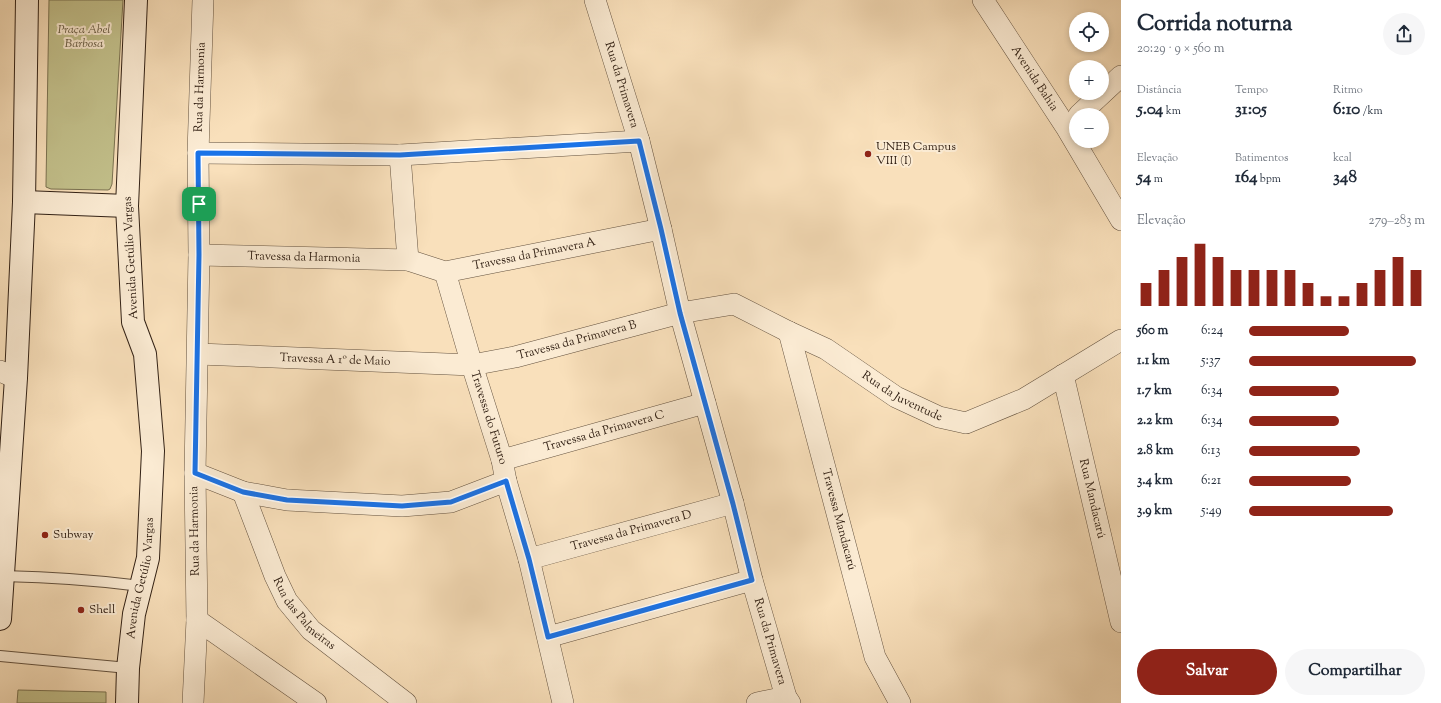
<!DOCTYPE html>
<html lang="pt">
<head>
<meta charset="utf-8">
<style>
	body { margin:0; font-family:"Sorts Mill Goudy",serif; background:#f6f6f7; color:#1f2937; height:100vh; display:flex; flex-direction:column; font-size:15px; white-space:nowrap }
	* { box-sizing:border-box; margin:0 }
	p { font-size:13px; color:#747a83 }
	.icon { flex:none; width:22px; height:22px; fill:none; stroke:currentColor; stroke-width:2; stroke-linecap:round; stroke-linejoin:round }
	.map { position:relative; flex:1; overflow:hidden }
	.drawer { display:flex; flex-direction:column; background:#fff; width:320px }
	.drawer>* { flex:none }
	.fabs { position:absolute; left:1069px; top:12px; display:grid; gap:8px }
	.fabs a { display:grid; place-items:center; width:40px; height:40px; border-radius:50%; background:#fff; box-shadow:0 2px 6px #0003; font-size:20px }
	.pin { position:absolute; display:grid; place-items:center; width:34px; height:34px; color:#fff; margin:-17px; border-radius:8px; box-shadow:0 2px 6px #0006 }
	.round { display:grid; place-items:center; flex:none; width:42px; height:42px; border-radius:21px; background:#f6f6f7 }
	.overview { display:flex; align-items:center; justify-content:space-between; height:68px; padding:0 16px }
	h1 { font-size:22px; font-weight:700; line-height:30px }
	.metrics { display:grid; grid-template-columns:repeat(3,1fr); gap:6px; height:68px; padding:4px 16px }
	.metrics div { display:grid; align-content:center }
	.metrics b { font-size:17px; font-weight:700 }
	.metrics small { font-size:11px; font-weight:400 }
	.metrics p { font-size:11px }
	.chart { height:112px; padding:8px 16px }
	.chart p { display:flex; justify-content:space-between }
	.chart svg { width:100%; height:72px; margin-top:4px; stroke:#8f2418; stroke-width:6 }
	.cta { display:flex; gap:8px; margin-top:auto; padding:8px 16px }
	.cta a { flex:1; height:46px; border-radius:24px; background:#8f2418; color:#fff; font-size:16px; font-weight:700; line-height:46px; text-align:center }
	.cta a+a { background:#f6f6f7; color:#1f2937 }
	ul { padding:0 16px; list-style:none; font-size:13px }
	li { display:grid; grid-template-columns:64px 48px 1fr; align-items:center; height:30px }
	li i { height:10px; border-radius:5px; background:#8f2418 }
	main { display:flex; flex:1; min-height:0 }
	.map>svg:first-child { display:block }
	.green { fill:#c3c18c; stroke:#7b7251 }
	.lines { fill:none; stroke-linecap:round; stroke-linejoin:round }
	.lane-casing { stroke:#64523f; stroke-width:12 }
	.street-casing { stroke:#64523f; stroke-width:22 }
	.secondary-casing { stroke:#332216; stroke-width:24 }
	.lane { stroke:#fbebd3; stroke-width:10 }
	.street { stroke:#fbebd3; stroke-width:21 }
	.secondary { stroke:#fbebd3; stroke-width:22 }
	.route-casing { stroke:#fff; stroke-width:8 }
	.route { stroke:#1a73e8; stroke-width:5 }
	.poi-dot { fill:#8f2418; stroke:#fbebd3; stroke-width:1.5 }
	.labels { text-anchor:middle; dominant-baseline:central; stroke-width:4; stroke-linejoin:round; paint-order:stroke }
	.park-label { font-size:12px; font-style:italic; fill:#5e5239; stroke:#fbebd3 }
	.street-label { font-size:12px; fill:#332216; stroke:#fbebd3 }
	.poi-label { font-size:12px; fill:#332216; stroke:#fbebd3; text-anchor:start }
</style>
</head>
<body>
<main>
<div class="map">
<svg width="1121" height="703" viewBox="0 0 1121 703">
	<rect width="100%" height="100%" fill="#f9e0bb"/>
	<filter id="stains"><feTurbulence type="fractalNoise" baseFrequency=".005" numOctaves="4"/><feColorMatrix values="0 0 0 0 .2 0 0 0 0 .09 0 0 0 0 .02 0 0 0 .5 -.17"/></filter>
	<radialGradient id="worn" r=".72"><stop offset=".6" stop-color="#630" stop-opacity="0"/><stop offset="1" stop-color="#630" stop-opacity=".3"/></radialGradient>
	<path class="green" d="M49,0h74l-11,184 -2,5 -2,1 -57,-1 -5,-2v-2z
		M18,690l88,2v11h-89z"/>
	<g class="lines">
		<g class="lane-casing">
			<path id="lane" d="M3,576c46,1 92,4 138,10
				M0,656l128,12"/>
		</g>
		<g class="street-casing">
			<g id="street">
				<path id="s1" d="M595,0l44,141 22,88 19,84 53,190 19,77 34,117 4,6"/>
				<path id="s2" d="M983,0l83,127 55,93"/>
				<path d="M1079,115l42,-39"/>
				<path d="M198,153l202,2 239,-14"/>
				<path d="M400,155l8,105"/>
				<path id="s3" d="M199,255l209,5 37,12 216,-43"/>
				<path id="s4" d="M445,272l27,93 30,95 4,21 23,78 34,144"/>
				<path id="s5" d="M789,332l86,325 25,46"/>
				<path id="s6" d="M198,354l274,11 43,-8 165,-44 54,-9 55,28 37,17 70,48 43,20 27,6 58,-24 97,-59"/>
				<path d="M0,371l16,7"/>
				<path id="s7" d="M1063,375l58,247"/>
				<path id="s8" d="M502,460l203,-57"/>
				<path d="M195,473l48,19 44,8 115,6 49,-4 55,-21"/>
				<path id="s9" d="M243,492l32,84 12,25 24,29 95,73"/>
				<path id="s10" d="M529,559l204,-56"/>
				<path d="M197,620l119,83"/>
				<path d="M548,637l204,-57"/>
				<path id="s11" d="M193,703l4,-83 -2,-147 4,-218 -1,-102 5,-153"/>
				<path d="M757,703l29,-6"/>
			</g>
		</g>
		<g class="secondary-casing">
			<g id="secondary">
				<path d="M24,202l103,4"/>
				<path d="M0,619l16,-241 8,-176 3,-202"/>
				<path id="s12" d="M127,703l1,-35 6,-54 14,-56 5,-107 -8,-97 -12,-32 -6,-116 9,-206"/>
			</g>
		</g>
		<use href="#lane" class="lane"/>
		<use href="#street" class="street"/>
		<use href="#secondary" class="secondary"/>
	</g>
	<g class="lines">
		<g class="route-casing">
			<path id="route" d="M639,141l22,88 19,84 53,191 19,76 -204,57 -19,-78 -23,-78 -55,21 -49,4 -115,-6 -44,-8 -48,-19 4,-218 -1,-102 202,2z"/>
		</g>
		<use href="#route" class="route"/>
	</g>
	<g class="poi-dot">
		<circle cx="868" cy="154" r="4"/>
		<circle cx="45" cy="535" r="4"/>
		<circle cx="81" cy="610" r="4"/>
	</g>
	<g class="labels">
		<g class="park-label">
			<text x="84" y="30">Praça Abel<tspan x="84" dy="14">Barbosa</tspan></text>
		</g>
		<g class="street-label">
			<text stroke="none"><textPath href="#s2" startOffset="94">Avenida Bahia</textPath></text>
			<text stroke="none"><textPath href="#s1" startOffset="89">Rua da Primavera</textPath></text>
			<text stroke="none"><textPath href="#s11" startOffset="616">Rua da Harmonia</textPath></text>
			<text stroke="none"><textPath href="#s3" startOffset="339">Travessa da Primavera A</textPath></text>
			<text transform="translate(131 258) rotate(-93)">Avenida Getúlio Vargas</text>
			<text stroke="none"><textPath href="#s3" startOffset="105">Travessa da Harmonia</textPath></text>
			<text stroke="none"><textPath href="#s6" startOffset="382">Travessa da Primavera B</textPath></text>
			<text transform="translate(335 360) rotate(2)">Travessa A 1º de Maio</text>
			<text stroke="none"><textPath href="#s6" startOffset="736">Rua da Juventude</textPath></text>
			<text stroke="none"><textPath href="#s4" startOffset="152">Travessa do Futuro</textPath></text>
			<text stroke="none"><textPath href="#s8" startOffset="106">Travessa da Primavera C</textPath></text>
			<text stroke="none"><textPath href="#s7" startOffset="127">Rua Mandacarú</textPath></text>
			<text stroke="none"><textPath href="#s5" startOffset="194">Travessa Mandacarú</textPath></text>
			<text transform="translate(195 531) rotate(-91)">Rua da Harmonia</text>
			<text stroke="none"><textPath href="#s10" startOffset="106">Travessa da Primavera D</textPath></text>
			<text stroke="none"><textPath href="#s12" startOffset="126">Avenida Getúlio Vargas</textPath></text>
			<text stroke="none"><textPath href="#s9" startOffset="138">Rua das Palmeiras</textPath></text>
			<text stroke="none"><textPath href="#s1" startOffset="665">Rua da Primavera</textPath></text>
		</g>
		<g class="poi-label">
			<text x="876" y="147">UNEB Campus<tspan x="876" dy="14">VIII (I)</tspan></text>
			<text x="53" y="535">Subway</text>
			<text x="89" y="610">Shell</text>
		</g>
	</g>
	<rect width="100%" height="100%" filter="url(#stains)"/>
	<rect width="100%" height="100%" fill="url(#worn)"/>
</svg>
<div class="fabs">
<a><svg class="icon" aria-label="locate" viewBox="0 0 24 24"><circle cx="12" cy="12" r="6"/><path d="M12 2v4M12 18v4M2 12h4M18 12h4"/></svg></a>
<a>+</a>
<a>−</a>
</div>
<div class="pin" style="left:199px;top:204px;background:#1e9e55"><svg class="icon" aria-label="arrive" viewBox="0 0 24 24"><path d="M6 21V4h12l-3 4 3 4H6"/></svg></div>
</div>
<section class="drawer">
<div class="overview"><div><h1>Corrida noturna</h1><p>20:29 · 9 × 560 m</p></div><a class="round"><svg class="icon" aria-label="share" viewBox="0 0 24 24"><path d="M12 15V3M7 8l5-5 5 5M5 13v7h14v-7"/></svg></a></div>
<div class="metrics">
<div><p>Distância</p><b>5.04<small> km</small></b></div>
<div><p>Tempo</p><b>31:05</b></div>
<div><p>Ritmo</p><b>6:10<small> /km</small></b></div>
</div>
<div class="metrics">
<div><p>Elevação</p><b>54<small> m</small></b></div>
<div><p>Batimentos</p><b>164<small> bpm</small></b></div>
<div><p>kcal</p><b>348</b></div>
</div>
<div class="chart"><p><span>Elevação</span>279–283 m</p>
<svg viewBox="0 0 160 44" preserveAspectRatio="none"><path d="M5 44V30M15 44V22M25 44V14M35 44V6M45 44V14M55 44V22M65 44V22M75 44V22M85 44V22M95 44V30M105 44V38M115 44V38M125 44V30M135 44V22M145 44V14M155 44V22"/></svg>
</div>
<ul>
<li><b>560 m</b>6:24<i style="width:57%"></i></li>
<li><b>1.1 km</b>5:37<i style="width:95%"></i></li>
<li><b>1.7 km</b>6:34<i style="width:51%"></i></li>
<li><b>2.2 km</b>6:34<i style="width:51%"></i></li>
<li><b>2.8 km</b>6:13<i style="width:63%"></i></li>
<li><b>3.4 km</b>6:21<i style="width:58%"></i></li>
<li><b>3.9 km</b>5:49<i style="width:82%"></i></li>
</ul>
<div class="cta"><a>Salvar</a><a>Compartilhar</a></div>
</section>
</main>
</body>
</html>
